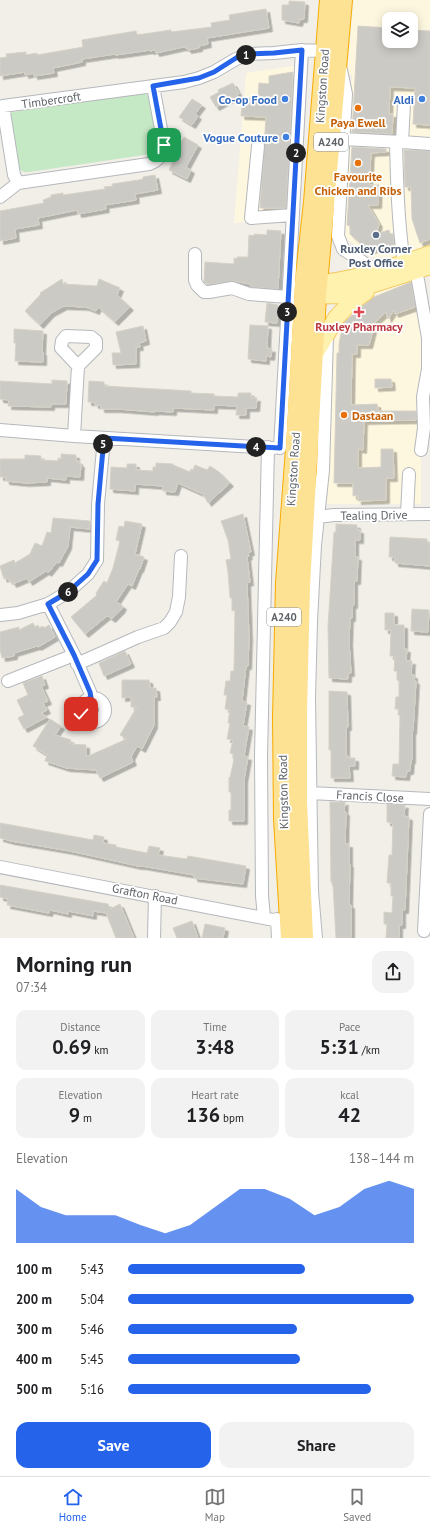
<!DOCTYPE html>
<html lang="en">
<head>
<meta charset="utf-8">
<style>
	body { margin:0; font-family:"PT Sans",sans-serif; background:#f2f2f2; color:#202124; height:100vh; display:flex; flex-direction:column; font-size:15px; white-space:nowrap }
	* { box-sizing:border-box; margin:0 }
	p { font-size:13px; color:#757577 }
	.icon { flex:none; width:22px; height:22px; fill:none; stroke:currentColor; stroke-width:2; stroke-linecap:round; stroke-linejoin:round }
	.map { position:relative; height:938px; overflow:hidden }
	.drawer { display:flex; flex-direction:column; background:#fff; flex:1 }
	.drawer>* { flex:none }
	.buttons { position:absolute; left:382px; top:12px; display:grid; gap:8px }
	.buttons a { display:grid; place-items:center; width:36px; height:36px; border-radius:8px; background:#fff; box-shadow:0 2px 10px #0003; font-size:20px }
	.pin { position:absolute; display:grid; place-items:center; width:34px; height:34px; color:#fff; margin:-17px; border-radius:8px; box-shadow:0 2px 6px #0006 }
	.km { position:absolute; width:20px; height:20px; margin:-10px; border-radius:50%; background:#222; color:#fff; font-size:11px; line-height:20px; text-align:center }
	.round { display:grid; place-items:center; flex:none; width:42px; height:42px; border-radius:12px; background:#f2f2f2 }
	.headline { display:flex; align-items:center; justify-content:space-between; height:68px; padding:0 16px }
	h1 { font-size:22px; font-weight:700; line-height:30px }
	.metrics { display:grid; grid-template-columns:repeat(3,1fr); gap:6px; height:68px; padding:4px 16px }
	.metrics div { display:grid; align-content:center; border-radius:10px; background:#f2f2f2; text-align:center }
	.metrics b { font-size:20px; font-weight:700 }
	.metrics small { font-size:11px; font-weight:400 }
	.metrics p { font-size:11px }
	.chart { height:112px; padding:8px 16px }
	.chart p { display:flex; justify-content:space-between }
	.chart svg { width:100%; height:72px; margin-top:4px; fill:#2563eb; opacity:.7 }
	.cta { display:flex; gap:8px; margin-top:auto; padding:8px 16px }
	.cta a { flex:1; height:46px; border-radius:12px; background:#2563eb; color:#fff; font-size:16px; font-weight:700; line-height:46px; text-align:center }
	.cta a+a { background:#f2f2f2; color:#202124 }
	ul { padding:0 16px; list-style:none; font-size:13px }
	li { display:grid; grid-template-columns:64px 48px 1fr; align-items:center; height:30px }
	li i { height:10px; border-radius:5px; background:#2563eb }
	.tab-bar { display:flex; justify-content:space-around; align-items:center; height:56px; border-top:1px solid #e0e0e0; background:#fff; font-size:11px; color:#757577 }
	.tab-bar a { display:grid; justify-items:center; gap:2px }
	.tab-bar .selected { color:#2563eb }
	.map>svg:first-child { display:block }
	.commercial { fill:#fef7e0; fill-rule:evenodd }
	.green { fill:#c5e8c5 }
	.building { fill:#cccac5; stroke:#d6d1c6; filter:url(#shadow) }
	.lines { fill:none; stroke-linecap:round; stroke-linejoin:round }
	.minor-casing { stroke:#b5b8bc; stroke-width:14 }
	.major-casing { stroke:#f2c960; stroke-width:18 }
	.highway-casing { stroke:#f9ab00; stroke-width:20 }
	.minor { stroke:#fff; stroke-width:12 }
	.major { stroke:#fff2af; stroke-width:16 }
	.highway { stroke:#fde293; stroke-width:18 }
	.route-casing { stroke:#fff; stroke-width:8 }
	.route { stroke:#2563eb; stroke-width:5 }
	.shop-dot { fill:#3f7fe0; stroke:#fff; stroke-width:1.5 }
	.food-dot { fill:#e8710a; stroke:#fff; stroke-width:1.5 }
	.service-dot { fill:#5c6f8a; stroke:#fff; stroke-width:1.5 }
	.health-dot { fill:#e0444e; stroke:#fff; stroke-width:1.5 }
	.labels { text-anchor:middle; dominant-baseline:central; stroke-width:3.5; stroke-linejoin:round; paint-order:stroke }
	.shield { fill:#fff; stroke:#8f9295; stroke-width:1 }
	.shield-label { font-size:11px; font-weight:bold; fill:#5f6368 }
	.street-label { font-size:12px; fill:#5f6368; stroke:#fff }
	.shop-label { font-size:12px; font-weight:bold; fill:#366cbe; stroke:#fff; text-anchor:end }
	.food-label { font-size:12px; font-weight:bold; fill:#c56008; stroke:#fff }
	.service-label { font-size:12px; font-weight:bold; fill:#4e5e75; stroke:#fff }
	.health-label { font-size:12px; font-weight:bold; fill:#be3a42; stroke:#fff }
</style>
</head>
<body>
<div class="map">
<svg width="430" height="938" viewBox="0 0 430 938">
	<defs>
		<filter id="shadow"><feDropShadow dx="3.5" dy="3.5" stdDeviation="0" flood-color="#0004"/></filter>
	</defs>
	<rect width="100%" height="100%" fill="#f1efe8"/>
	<path class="commercial" d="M354,0h76v247l-35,11 -25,-1 -27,-21 9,-161 -5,-1zM389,19h22v22h-22z
		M299,65l-12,146 -4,8 -49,4 12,-150z
		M420,276l6,178 -5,2v48h-94l7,-158 3,-19 27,-30 49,-19z"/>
	<path class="green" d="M139,93l7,1 5,6 6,44 -5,8 -8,3 -115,17h-5l-7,-4 -10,-55z"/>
	<path class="building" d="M289,1l16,1 -1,17h-4l-1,4 -17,-3v-15h7z
		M266,9l3,19 -62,10 1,6 -9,2v2l-11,2 -1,-2 -4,-1 -27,6 -1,-3 -5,1v-1l-27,4 -8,1v-1l-33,5v3l-29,6 1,5 -20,3v-3l-9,2v-3l-25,4v-18l7,-1 -1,-3 20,-2v3l11,-2v2l29,-5 17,-3 -1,-7 54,-9 1,4 34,-5v2l41,-5 -1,-4 19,-3 -1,-5z
		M358,26l31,2v13h22v-11l19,1v94l-17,-1 2,-36 -25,-1 -1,27h4l-1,20 -40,-2z
		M293,72l-7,136h-26l6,-91 -25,-1 2,-18h15l1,-15 10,1v-8z
		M233,83l6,11 -23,13 -6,-10 9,-5 -1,-2z
		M192,99l10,6 -7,9 3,2 -6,9 -13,-8z
		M184,137l14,8 -12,22 5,3 -4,9 -18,-9 5,-10 -2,-1z
		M352,147l34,2v3l-15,1 -2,32h10l-1,20h-10l11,19 -3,10 13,-4 1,4h3l1,14 -5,1 -1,-5 -19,7 -19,-17v-8l-3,-1z
		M404,150l26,1v88l-10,4 -8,-24 -1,-32h-6z
		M155,175l3,15 -23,4 1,6 -31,5 1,4 -28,5 -1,-4 -39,8 1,7 -24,4 1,9 -16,3v-30l44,-8 -1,-3 8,-3v-2l12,-2v2l42,-6 -1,-2 9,-1 -1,-2 27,-4 4,-1v-2z
		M267,230l14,1 -3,58 -27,-2 -1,-3 -16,-3 -26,3 -4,-2 1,-20 29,2v-6l3,1v-2h11l1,-22 5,1v-2l13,1z
		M62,279l1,5 34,2 2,-7 21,9 -3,7 13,12 -15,15 -17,-15 -2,4 -10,-4 -22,-1 -13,7 -11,12 -15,-14 16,-17 -1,-1z
		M411,282l4,25 -20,7 -1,-4 -6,9 -2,-7 -11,10 -6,23h-12v9h-5l-1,51 26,-1 1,7h38v9l-52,1 -1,29 -5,-1v19l23,-1v-18h12l1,29h-8v22l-28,1v-6l-5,1v-13h-19l3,-130h2v-9l4,-20 14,-14 17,-13z
		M267,303l11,2 -1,18 -12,-1z
		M250,325l18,1 -1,22 5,1 -1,8 -5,-1v5l-18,-2z
		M143,326l3,15 -7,2 1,4h-4v17l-23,1 -1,-12h9l-5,-21z
		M14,329l29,2 -1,20 1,1v10l-28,-1 1,-18h-2z
		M375,379h16l1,8 -17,1z
		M52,380l15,1 -1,23h-15v3l-43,-1 1,-6 -9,-1v-18l52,3z
		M89,381l15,1v4l87,5v2l23,1v2l24,1v-4h13v5h6l-1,10h-10v7h-10l1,-9 -23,-1v5l-41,-2v4l-18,-1v1l-37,-3h-17v-4h-6v-3h-7z
		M61,454l15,1v6h3v3h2l-1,13 -14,-1v4l-19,-2v4l-21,1 -20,-2v-4h-6v-18h25v-4l16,1v4l17,1v-3l3,1z
		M156,463l17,1v1l17,7 1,-3 2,1 2,-5 12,5 3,-4 9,6 11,11 -22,20 -5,-9 -25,-11 -3,9 -12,-1v-5l-28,-2v7l-25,-2 1,-22 16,1v-4h9v6l17,1v-4h3z
		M243,514l8,38 -3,1 1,3 -2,1 3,25 -3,1 2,54 -1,29h-2l-4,35 5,1 -4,24 6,1 -5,29 4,1 -4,23v41h-15v-11h2v-18h-2v-15l1,1 4,-19h-1v-5l-3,-1 3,-13 -6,-1 3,-16h-2l2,-13 -5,-1 2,-14h-3l2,-14h4l1,-10h3l1,-61 -3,1v-13h-2l-2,-26 -2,-12 5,-1 -3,-19 -7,-19z
		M53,518l37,3v8l-20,-2 -2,19 -9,17 -2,-1 -9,11 -2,-2 -17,11 -2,-4 -14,6 -2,-4 -2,1 -2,-4 -3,2 -4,-13 14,-6 1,3 15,-9 5,-11 7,3 5,-14 4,1z
		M125,521l17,3 -7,30 9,3 -4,12h-1l-7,17 -4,-2 -12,18 7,4 -2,4 -9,9 -4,-3h-1l-22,18 -14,-17 26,-22 -1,-2 8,-12 3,2 6,-15 7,-27 -4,-1 3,-14 5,1z
		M336,524l21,1v5h3v10h-5v17h3l-1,24h-3v24h-2v13h-2l-1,24 2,31h-3v6l-19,-1 -1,-51 6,-95h2z
		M390,537l37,2v3h2l1,4v20l-35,-3v-6h-6z
		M412,609l17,1 -1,22 -17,-1z
		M385,613h9v12h10v24h3l-1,12h6l-1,14h3v6h2l-3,50h-1v29h-1l-1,11h-3l-1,6 -14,-1 1,-12h6l1,-49h-2l1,-6h-4l1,-12h3v-16l-2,-1v-9h-3l1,-15h-5l1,-26h-6z
		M33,623l2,4 3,-2 1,3 4,-2 1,2 5,-3 6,12 -17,10 -1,-1 -23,7v3l-12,2 -2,-9v-17l19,-5v3z
		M125,651l6,13 -27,12 -5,-13z
		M42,676l3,9 -4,1 7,15 -5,2 4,7 -6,3 6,4 -23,12 -6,-11 6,-3 -7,-15 11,-5 -5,-12z
		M122,680h27l1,8h6l1,9h-3v28l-12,24 -5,-3 -6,11 2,5 -33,16 -4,-8 -30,-2 -21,-7 2,-6 -14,-9 17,-27 11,7 -6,9 16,5 -2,4 17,1v12l41,-18 -7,-4 17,-28h-6v-10l-9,1z
		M329,691l18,1 1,35h-2v29h2v2h7v8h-6l1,12h-19v-28h-2z
		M330,802h15l-1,10h2l-1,32h4v20h1l-1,41h2v33h-15l-3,-53h-1v-3h-1z
		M387,804l18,1 -1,11 5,1 -4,93h-3v15h-3v13h-13l1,-14h-3v-12l8,1 1,-17h-2v-13h-4l2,-28h3l1,-32 -6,-1z
		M0,823l93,17 1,-5 10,2 -1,6 13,2v2l31,6 2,-7 11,2 -2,7 29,4 1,-3 58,10 -3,18 -49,-6v-3l-52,-9h-4l-68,-15 -59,-10 -11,-3z
		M0,885l108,19 2,5 10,-5 14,34h-18l-10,-25 -13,-2v5l-25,-5v3l-18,-4 -1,3 -42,-8 1,-6 -8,-2z
		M192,921l6,17h-21l-4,-10z
		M205,924l20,4 -2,10h-21z"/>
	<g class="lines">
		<g class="minor-casing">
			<path id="minor" d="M341,70l5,24 -8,142 5,13 33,22
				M343,139l59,3 2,-38
				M396,142c1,41 2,81 8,121
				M402,142l28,2
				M258,146l-7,72 42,-3
				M18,183l131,-19c9,-3 14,-9 15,-19l-11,-59
				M0,197l18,-14 -4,-8 -11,-69 181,-24 15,-4 15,-6 22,-13 14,-5 24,-1 28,-3 22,1
				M195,254v26l2,5 7,7h5l23,-4 17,6 39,3
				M415,263l13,75v31l-5,28 1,31 -3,22
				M0,430l74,6 200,12
				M74,436l4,-70 -17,-18 1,-7 4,-5 25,1 5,4v7l-18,18
				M280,448l22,-398
				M407,514l2,-40
				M318,517l16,-2 96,-1
				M48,604l26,51 16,37 1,6
				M0,615l18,-2 30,-9 20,-12 20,-18 9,-14 1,-56 6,-66
				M77,664l61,-27 26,-9 6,-6 6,-10 3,-15 2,-41
				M8,681l66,-26
				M81 710a12 12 0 1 1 24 0a12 12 0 1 1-24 0Z
				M310,793l120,6
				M0,867l289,56
				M264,917l-2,-21 -1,-140 7,-309
				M277,919l1,19
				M424,931l6,-117
				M154,938l1,-42
				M316,938l-4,-47 -1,-60 -2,-134 2,-76 4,-76 8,-75 4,-134"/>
		</g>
		<g class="major-casing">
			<path id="major" d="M306,284c42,-1 84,-16 124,-30
				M305,296l35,-1 90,-29
				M314,356l22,-38 12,-13 18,-13"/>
		</g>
		<g class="highway-casing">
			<path id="highway" d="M290,938l-7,-119 -1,-101 3,-135 10,-134 9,-165 9,-82 16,-202
				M304,938l-6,-136v-89l3,-127 16,-290 26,-296"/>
		</g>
		<use href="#minor" class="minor"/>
		<use href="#major" class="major"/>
		<use href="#highway" class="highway"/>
	</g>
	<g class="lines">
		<g class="route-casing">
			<path id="route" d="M81,714c-1,-9 3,-14 10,-16l-1,-6 -16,-37 -26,-51 20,-12 20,-18 9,-14 1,-56 6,-66 176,10 22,-398 -28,3 -24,1 -14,4 -22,14 -15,6 -46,8 11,59"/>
		</g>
		<use href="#route" class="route"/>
	</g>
	<g class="shop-dot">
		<circle cx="285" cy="99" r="4"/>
		<circle cx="422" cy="99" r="4"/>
		<circle cx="286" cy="137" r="4"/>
	</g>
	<g class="food-dot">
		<circle cx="358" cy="108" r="4"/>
		<circle cx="358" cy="163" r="4"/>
		<circle cx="344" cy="415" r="4"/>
	</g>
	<circle class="service-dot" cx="376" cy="235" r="4"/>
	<path class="health-dot" d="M357 306h4v4h4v4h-4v4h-4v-4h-4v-4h4z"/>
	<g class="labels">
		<g class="shield">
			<rect x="314" y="133" width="34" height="18" rx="3"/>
			<rect x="267" y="608" width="34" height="18" rx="3"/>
		</g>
		<g class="shield-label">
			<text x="331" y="142">A240</text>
			<text x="284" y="617">A240</text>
		</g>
		<g class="street-label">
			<text transform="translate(322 86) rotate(-86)">Kingston Road</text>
			<text transform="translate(51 100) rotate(-8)">Timbercroft</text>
			<text transform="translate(293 469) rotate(-86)">Kingston Road</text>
			<text transform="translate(374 515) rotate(-1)">Tealing Drive</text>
			<text transform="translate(283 792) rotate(-91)">Kingston Road</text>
			<text transform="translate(370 796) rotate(3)">Francis Close</text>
			<text transform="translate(145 894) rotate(11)">Grafton Road</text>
		</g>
		<g class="shop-label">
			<text x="277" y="99">Co-op Food</text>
			<text x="414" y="99">Aldi</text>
			<text x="278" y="137">Vogue Couture</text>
		</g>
		<g class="food-label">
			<text x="358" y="122">Paya Ewell</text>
			<text x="358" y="176">Favourite<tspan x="358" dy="14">Chicken and Ribs</tspan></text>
			<text x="352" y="415" text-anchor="start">Dastaan</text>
		</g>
		<g class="service-label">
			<text x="376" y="248">Ruxley Corner<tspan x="376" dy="14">Post Office</tspan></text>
		</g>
		<g class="health-label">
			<text x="359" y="326">Ruxley Pharmacy</text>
		</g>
	</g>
</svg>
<div class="buttons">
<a><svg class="icon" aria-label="layers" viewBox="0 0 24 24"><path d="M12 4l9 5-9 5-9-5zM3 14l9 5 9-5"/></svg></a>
</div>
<div class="pin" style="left:164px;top:145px;background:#1e9e55"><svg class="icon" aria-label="arrive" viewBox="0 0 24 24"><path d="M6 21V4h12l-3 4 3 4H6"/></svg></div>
<div class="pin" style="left:81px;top:714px;background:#d93025"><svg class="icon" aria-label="check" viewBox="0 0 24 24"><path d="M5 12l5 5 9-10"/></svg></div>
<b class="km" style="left:246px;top:55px">1</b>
<b class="km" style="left:296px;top:153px">2</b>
<b class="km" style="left:287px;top:312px">3</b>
<b class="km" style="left:256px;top:447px">4</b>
<b class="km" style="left:103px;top:444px">5</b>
<b class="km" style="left:68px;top:592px">6</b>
</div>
<section class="drawer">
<div class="headline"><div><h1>Morning run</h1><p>07:34</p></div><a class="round"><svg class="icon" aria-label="share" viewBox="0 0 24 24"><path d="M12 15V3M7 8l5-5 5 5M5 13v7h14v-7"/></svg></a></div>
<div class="metrics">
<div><p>Distance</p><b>0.69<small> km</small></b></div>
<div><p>Time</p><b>3:48</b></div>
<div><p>Pace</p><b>5:31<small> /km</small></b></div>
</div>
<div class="metrics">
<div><p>Elevation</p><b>9<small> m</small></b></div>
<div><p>Heart rate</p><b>136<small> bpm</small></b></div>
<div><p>kcal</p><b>42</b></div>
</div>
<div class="chart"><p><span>Elevation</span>138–144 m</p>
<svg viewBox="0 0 160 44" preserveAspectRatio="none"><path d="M0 44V11L10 22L20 27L30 27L40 27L50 33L60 38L70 33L80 22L90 11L100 11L110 17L120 27L130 22L140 11L150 6L160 11V44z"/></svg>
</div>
<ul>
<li><b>100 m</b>5:43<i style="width:62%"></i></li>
<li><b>200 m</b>5:04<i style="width:100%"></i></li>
<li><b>300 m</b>5:46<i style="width:59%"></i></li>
<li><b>400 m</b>5:45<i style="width:60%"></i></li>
<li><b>500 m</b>5:16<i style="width:85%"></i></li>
</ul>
<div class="cta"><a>Save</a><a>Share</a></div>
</section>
<nav class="tab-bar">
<a class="selected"><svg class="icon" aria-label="home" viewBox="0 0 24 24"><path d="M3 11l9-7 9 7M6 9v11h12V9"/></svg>Home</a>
<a><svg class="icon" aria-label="map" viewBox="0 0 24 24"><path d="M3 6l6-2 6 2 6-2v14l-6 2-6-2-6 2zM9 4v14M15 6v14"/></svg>Map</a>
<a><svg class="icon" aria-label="saved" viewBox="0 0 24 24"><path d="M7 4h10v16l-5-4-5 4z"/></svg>Saved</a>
</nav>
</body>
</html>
